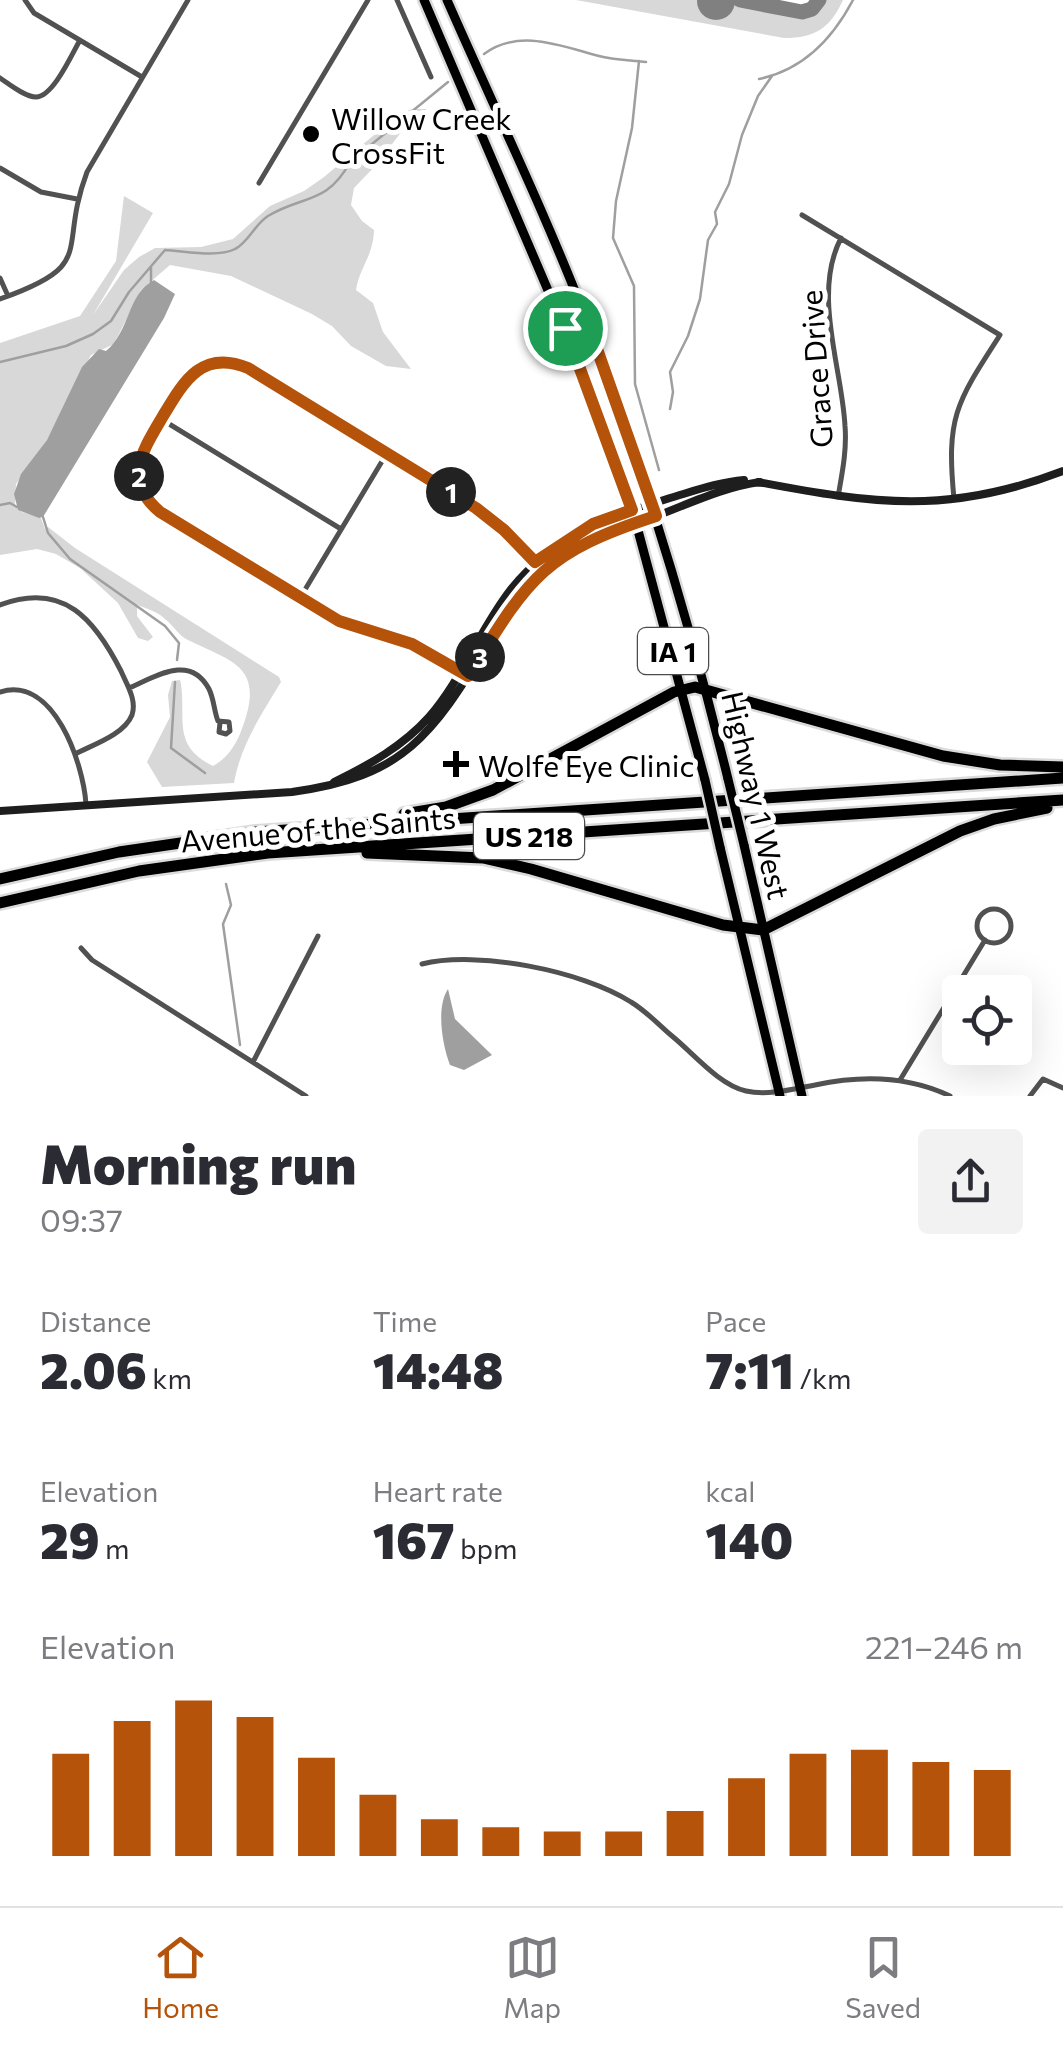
<!DOCTYPE html>
<html lang="en">
<head>
<meta charset="utf-8">
<style>
	body { margin:0; font-family:Commissioner,sans-serif; background:#f2f2f3; color:#2b2b33; height:100vh; display:flex; flex-direction:column; font-size:38px; white-space:nowrap }
	* { box-sizing:border-box; margin:0 }
	p { font-size:32px; color:#7c7c81 }
	.icon { flex:none; width:55px; height:55px; fill:none; stroke:currentColor; stroke-width:2; stroke-linecap:round; stroke-linejoin:round }
	.map { position:relative; height:1096px; overflow:hidden }
	.panel { display:flex; flex-direction:column; background:#fff; flex:1 }
	.panel>* { flex:none }
	.tools { position:absolute; left:942px; top:975px; display:grid; gap:20px }
	.tools a { display:grid; place-items:center; width:90px; height:90px; border-radius:10px; background:#fff; box-shadow:0 10px 40px #0002; font-size:50px }
	.pin { position:absolute; display:grid; place-items:center; width:85px; height:85px; color:#fff; margin:-42px; border:5px solid #fff; border-radius:50%; box-shadow:0 2px 10px #0007 }
	.km { position:absolute; width:50px; height:50px; margin:-25px; border-radius:50%; background:#222; color:#fff; font-size:28px; line-height:50px; text-align:center }
	.round { display:grid; place-items:center; flex:none; width:105px; height:105px; border-radius:10px; background:#f2f2f3 }
	.headline { display:flex; align-items:center; justify-content:space-between; height:170px; padding:0 40px }
	h1 { font-size:55px; font-weight:800; line-height:75px }
	.stats { display:grid; grid-template-columns:repeat(3,1fr); gap:15px; height:170px; padding:10px 40px }
	.stats div { display:grid; align-content:center }
	.stats b { font-size:50px; font-weight:800 }
	.stats small { font-size:28px; font-weight:400 }
	.stats p { font-size:28px }
	.chart { height:280px; padding:20px 40px }
	.chart p { display:flex; justify-content:space-between }
	.chart svg { width:100%; height:180px; margin-top:10px; stroke:#b45309; stroke-width:6 }
	.dock { display:flex; justify-content:space-around; align-items:center; height:140px; border-top:2px solid #e1e1e2; background:#fff; font-size:28px; color:#7c7c81 }
	.dock a { display:grid; justify-items:center; gap:5px }
	.dock .selected { color:#b45309 }
	.map>svg:first-child { display:block }
	.green { fill:#d8d8d8 }
	.water { fill:#9f9f9f }
	.lines { fill:none; stroke-linecap:round; stroke-linejoin:round }
	.stream { stroke:#9f9f9f; stroke-width:2.5 }
	.taxiway { stroke:#808080; stroke-width:15 }
	.runway { stroke:#808080; stroke-width:38 }
	.primary-casing { stroke:#dbdbdb; stroke-width:14 }
	.motorway-casing { stroke:#dbdbdb; stroke-width:16 }
	.minor { stroke:#515151; stroke-width:5 }
	.secondary { stroke:#1e1e1e; stroke-width:8 }
	.primary { stroke:#000; stroke-width:9 }
	.motorway { stroke:#000; stroke-width:11 }
	.primary-bridge-casing { stroke:#dbdbdb; stroke-width:14; stroke-linecap:butt }
	.primary-bridge { stroke:#000; stroke-width:9 }
	.route-casing { stroke:#fff; stroke-width:20 }
	.route { stroke:#b45309; stroke-width:12 }
	.poi-dot { fill:#000; stroke:#fff; stroke-width:4 }
	.labels { text-anchor:middle; dominant-baseline:central; stroke-width:10; stroke-linejoin:round; paint-order:stroke }
	.shield { fill:#fff; stroke:#4c4c4c; stroke-width:2.5 }
	.shield-label { font-size:28px; font-weight:bold; fill:#000 }
	.poi-label { font-size:30px; fill:#000; stroke:#fff; text-anchor:start }
	.street-label { font-size:30px; fill:#000; stroke:#fff }
</style>
</head>
<body>
<div class="map">
<svg width="1063" height="1096" viewBox="0 0 1063 1096">
	<rect width="100%" height="100%" fill="#fff"/>
	<path class="green" d="M576,0h136l91,17 12,-5 9,-12h19c-13,28 -27,38 -59,38z
		M412,109h14l1,9 -25,13 -25,33 -23,24 -3,17 11,16 12,9c-1,27 -14,36 -18,60l17,13 10,29 28,37 -25,-3 -35,-20 -19,-20 -20,-12 -81,-38 -61,-11 -29,25 -27,54 -23,11 -44,85 -31,44 -1,22 7,6 19,6 4,11 3,-2 27,21 204,129 2,5c-20,33 -40,62 -47,101l-72,4 -15,-25 23,-45 -2,-22 4,-14 8,-1 1,4c5,36 -9,62 32,82 17,-9 25,-25 31,-43 20,-58 -14,-62 -56,-83 -9,-4 -15,-15 -23,-21 -7,-7 -19,-11 -28,-14v11l16,21 -5,4 -10,-3 -20,-35 -38,-35 -24,-14 -19,-5 -37,6v-212l80,-27 36,-55 8,-65 29,17 -60,102 31,-45 15,-13 16,-9 46,-1 32,-8 37,-33 34,-15 20,-14 75,-63z"/>
	<path class="water" d="M154,280l21,14 -11,24 -121,199 -4,1 -21,-8 -4,-16 7,-20 26,-34 35,-73 17,-18 7,2c24,-19 21,-57 48,-71z
		M448,989l7,30 37,36 -28,15 -14,-5c-8,-21 -14,-58 -2,-76z"/>
	<g class="lines">
		<path class="stream" d="M484,54c35,-26 77,-8 115,2 15,4 32,4 47,6
			M639,61l-7,67 -16,73 -3,37 21,48 1,98 24,86
			M759,79c44,-9 74,-41 94,-79
			M151,284v-17
			M0,362l66,-16 27,-12 18,-13 18,-29 36,-42c20,1 52,8 70,-1 13,-6 20,-25 33,-33 34,-21 59,-11 82,-54l98,-80
			M670,409l3,-17 -3,-20 18,-36 12,-37 8,-59 9,-16 -2,-12 14,-28 13,-49 16,-39 14,-20
			M0,505l10,-2 7,4
			M43,517l5,16 22,26 95,67 14,17 -2,17
			M175,682l-4,66 34,25
			M226,884l5,21 -8,19 17,121"/>
		<path class="taxiway" d="M740,0l62,12 10,-3 7,-9"/>
		<path class="runway" d="M716,1v-1"/>
		<g class="primary-casing">
			<path id="primary" d="M424,0l158,370 54,153 69,257
				M447,0c46,105 96,208 137,314 59,152 105,306 144,465
				M744,845l58,251
				M720,847l60,249"/>
		</g>
		<g class="motorway-casing">
			<path id="motorway" d="M404,814l42,-7 47,-17 181,-98 21,-5 248,69 57,9 63,2
				M367,853l116,5 48,11 192,56 40,5 197,-99 34,-12 53,-11
				M0,879l119,-27 137,-20 807,-54
				M0,903l139,-32 129,-18 795,-53"/>
		</g>
		<path class="minor" d="M25,0l9,13 108,64
			M397,0l34,77
			M0,78c9,6 25,19 36,19 17,0 36,-43 44,-57
			M0,168l41,24 36,7
			M259,183l109,-183
			M802,215l198,120c-44,68 -54,82 -46,164
			M0,278l8,18
			M0,299c99,-35 57,-47 87,-127l101,-172
			M161,419l180,110
			M838,497c4,-23 9,-47 7,-71 -3,-59 -33,-132 -4,-188
			M300,598l87,-145
			M0,605c64,-24 95,15 121,66 6,14 16,29 11,44 -8,20 -40,30 -57,39
			M461,671l-49,-27 -73,-23 -186,-114c-27,-33 -8,-61 11,-92 20,-34 38,-66 83,-47l235,143 60,59
			M129,688c26,-11 61,-35 80,1 5,10 5,22 9,32l11,1 1,9 -4,3 -7,-2 1,-9
			M0,692c54,-17 83,71 86,112
			M977 926a17 17 0 1 1 34 0a17 17 0 1 1-34 0Z
			M81,948l11,12 214,136
			M422,964c55,-14 161,7 209,38 15,9 28,23 41,34 21,17 47,49 74,55 22,5 47,-2 69,-6 46,-10 91,-10 135,11
			M253,1062l65,-126
			M900,1080l85,-140
			M1030,1096l13,-17 20,9"/>
		<path class="secondary" d="M758,482c116,22 191,33 305,-11
			M334,782c35,-17 69,-36 95,-65 34,-39 51,-89 83,-129 41,-51 98,-71 158,-90 24,-7 49,-16 74,-18
			M0,811l292,-19c112,-15 140,-57 196,-148 16,-26 31,-54 54,-74 33,-30 76,-40 117,-55 34,-13 65,-28 101,-33"/>
		<use href="#primary" class="primary"/>
		<use href="#motorway" class="motorway"/>
		<g class="primary-bridge-casing">
			<path id="primary-bridge" d="M728,779l16,66
				M705,780l15,67"/>
		</g>
		<use href="#primary-bridge" class="primary-bridge"/>
	</g>
	<g class="lines">
		<g class="route-casing">
			<path id="route" d="M586,318l70,198c-114,37 -127,62 -188,160l-56,-32 -73,-23 -179,-109c-38,-32 -17,-62 3,-96 21,-35 39,-67 85,-48l228,140 28,22 31,32 58,-38 39,-14 -67,-182z"/>
		</g>
		<use href="#route" class="route"/>
	</g>
	<g class="poi-dot">
		<circle cx="311" cy="134" r="10"/>
		<path d="M451 749h10v10h10v10h-10v10h-10v-10h-10v-10h10z"/>
	</g>
	<g class="labels">
		<g class="shield">
			<rect x="638" y="628" width="70" height="46" rx="8"/>
			<rect x="474" y="813" width="110" height="46" rx="8"/>
		</g>
		<g class="shield-label">
			<text x="673" y="651">IA 1</text>
			<text x="529" y="836">US 218</text>
		</g>
		<g class="poi-label">
			<text x="331" y="117">Willow Creek<tspan x="331" dy="34">CrossFit</tspan></text>
			<text x="478" y="764">Wolfe Eye Clinic</text>
		</g>
		<g class="street-label">
			<text transform="translate(815 369) rotate(-94)">Grace Drive</text>
			<text transform="translate(757 795) rotate(77)">Highway 1 West</text>
			<text transform="translate(318 828) rotate(-5)">Avenue of the Saints</text>
		</g>
	</g>
</svg>
<div class="tools">
<a><svg class="icon" aria-label="locate" viewBox="0 0 24 24"><circle cx="12" cy="12" r="6"/><path d="M12 2v4M12 18v4M2 12h4M18 12h4"/></svg></a>
</div>
<div class="pin" style="left:565px;top:328px;background:#1e9e55"><svg class="icon" aria-label="arrive" viewBox="0 0 24 24"><path d="M6 21V4h12l-3 4 3 4H6"/></svg></div>
<b class="km" style="left:451px;top:492px">1</b>
<b class="km" style="left:139px;top:476px">2</b>
<b class="km" style="left:480px;top:657px">3</b>
</div>
<section class="panel">
<div class="headline"><div><h1>Morning run</h1><p>09:37</p></div><a class="round"><svg class="icon" aria-label="share" viewBox="0 0 24 24"><path d="M12 15V3M7 8l5-5 5 5M5 13v7h14v-7"/></svg></a></div>
<div class="stats">
<div><p>Distance</p><b>2.06<small> km</small></b></div>
<div><p>Time</p><b>14:48</b></div>
<div><p>Pace</p><b>7:11<small> /km</small></b></div>
</div>
<div class="stats">
<div><p>Elevation</p><b>29<small> m</small></b></div>
<div><p>Heart rate</p><b>167<small> bpm</small></b></div>
<div><p>kcal</p><b>140</b></div>
</div>
<div class="chart"><p><span>Elevation</span>221–246 m</p>
<svg viewBox="0 0 160 44" preserveAspectRatio="none"><path d="M5 44V19M15 44V11M25 44V6M35 44V10M45 44V20M55 44V29M65 44V35M75 44V37M85 44V38M95 44V38M105 44V33M115 44V25M125 44V19M135 44V18M145 44V21M155 44V23"/></svg>
</div>
</section>
<nav class="dock">
<a class="selected"><svg class="icon" aria-label="home" viewBox="0 0 24 24"><path d="M3 11l9-7 9 7M6 9v11h12V9"/></svg>Home</a>
<a><svg class="icon" aria-label="map" viewBox="0 0 24 24"><path d="M3 6l6-2 6 2 6-2v14l-6 2-6-2-6 2zM9 4v14M15 6v14"/></svg>Map</a>
<a><svg class="icon" aria-label="saved" viewBox="0 0 24 24"><path d="M7 4h10v16l-5-4-5 4z"/></svg>Saved</a>
</nav>
</body>
</html>
